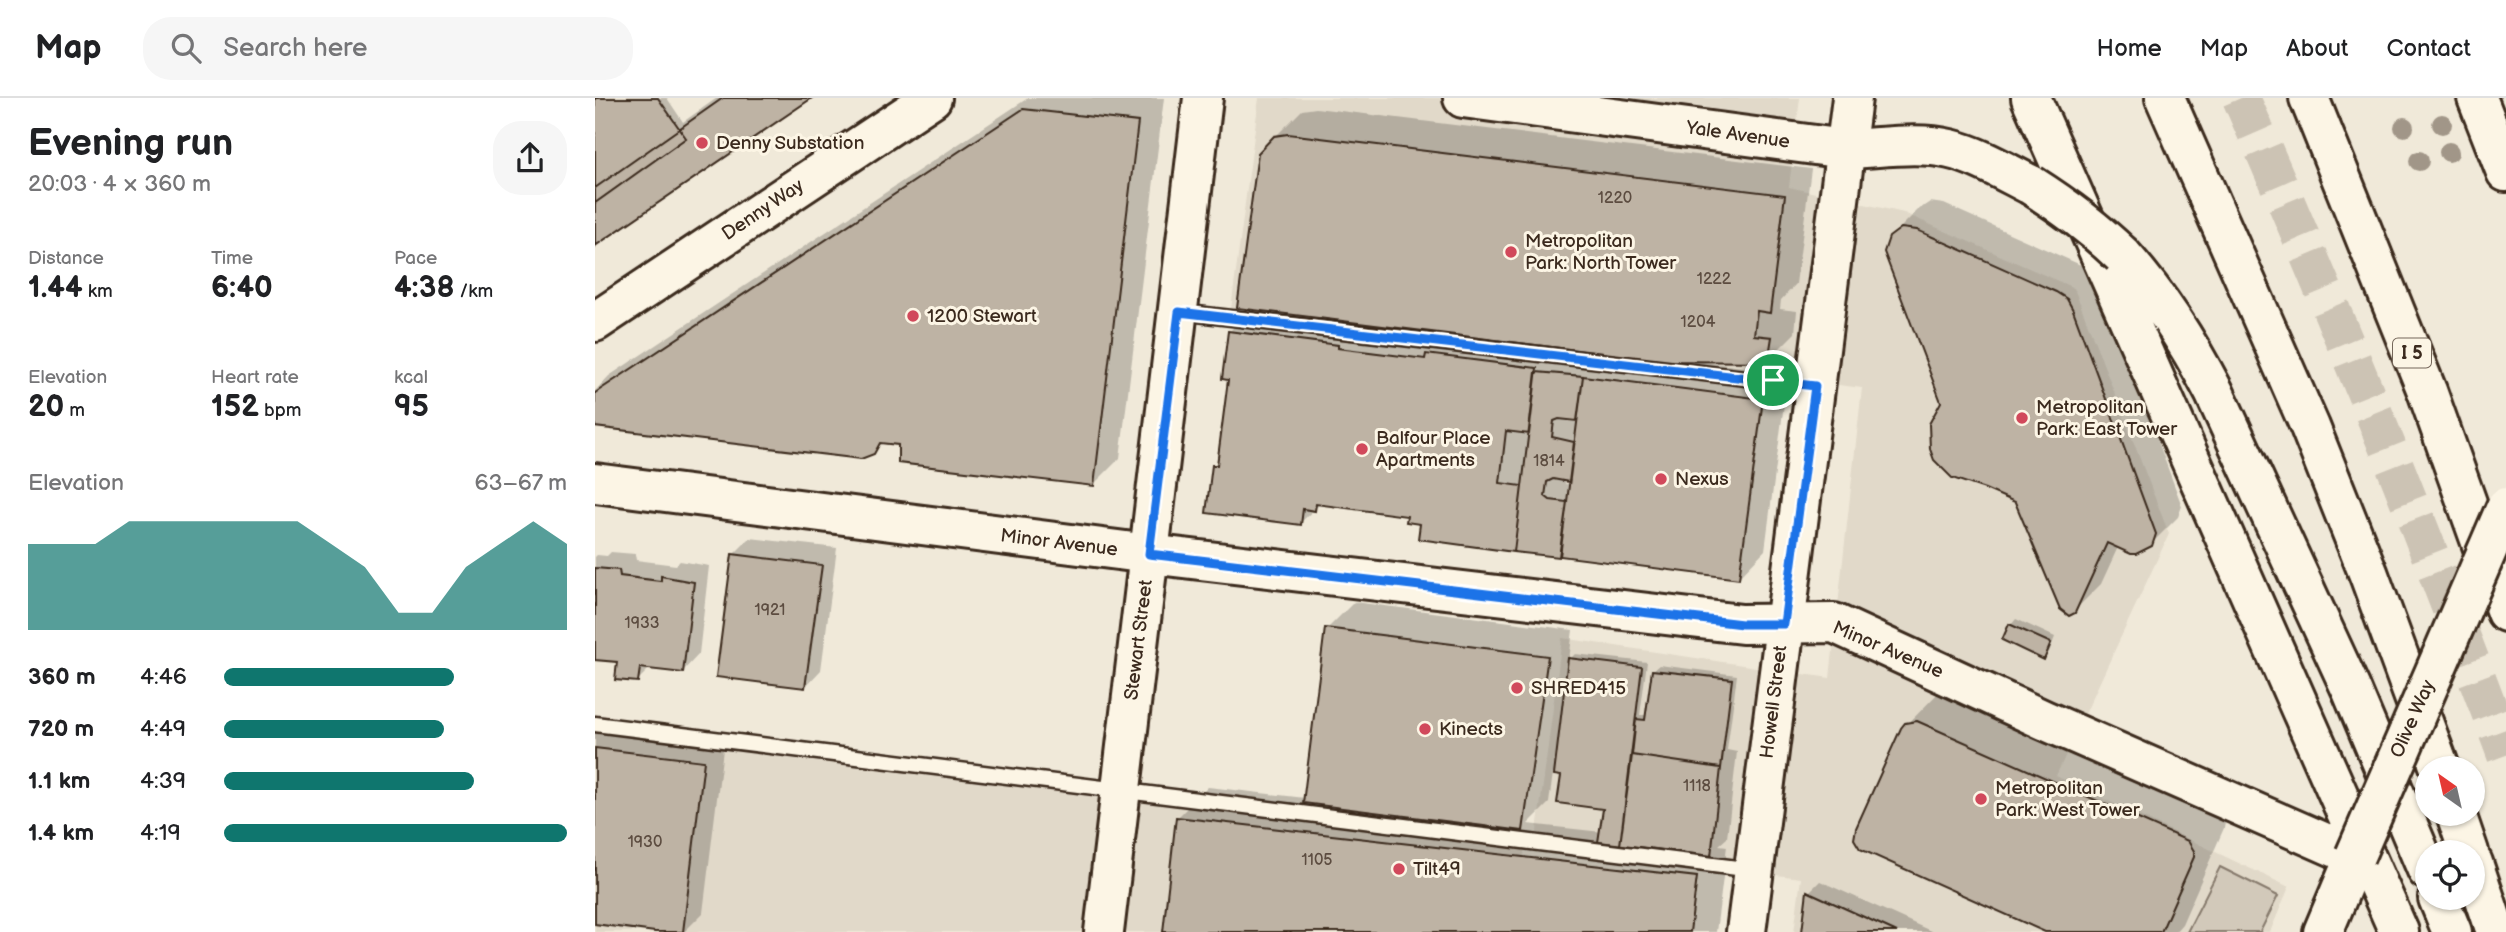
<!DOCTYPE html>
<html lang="en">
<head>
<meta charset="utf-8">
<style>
	body { margin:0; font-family:"Balsamiq Sans",sans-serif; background:#f6f6f6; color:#202124; height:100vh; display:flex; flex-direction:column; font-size:26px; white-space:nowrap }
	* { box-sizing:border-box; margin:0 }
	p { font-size:23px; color:#757577 }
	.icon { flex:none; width:38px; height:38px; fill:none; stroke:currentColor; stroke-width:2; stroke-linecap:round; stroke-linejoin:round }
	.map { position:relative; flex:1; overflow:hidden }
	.sheet { display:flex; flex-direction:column; background:#fff; width:595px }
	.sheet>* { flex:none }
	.needle { width:46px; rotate:326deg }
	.fabs { position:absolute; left:1820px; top:658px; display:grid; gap:14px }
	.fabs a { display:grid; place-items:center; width:70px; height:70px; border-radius:50%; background:#fff; box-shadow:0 2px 5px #0004; font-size:35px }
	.pin { position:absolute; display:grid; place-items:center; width:60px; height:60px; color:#fff; margin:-30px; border:4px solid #fff; border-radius:50%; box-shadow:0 2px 7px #0007 }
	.round { display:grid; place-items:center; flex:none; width:74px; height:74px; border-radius:28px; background:#f6f6f6 }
	.summary { display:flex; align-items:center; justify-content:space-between; height:119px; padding:0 28px }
	h1 { font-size:38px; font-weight:700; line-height:52px }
	.metrics { display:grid; grid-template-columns:repeat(3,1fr); gap:10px; height:119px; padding:7px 28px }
	.metrics div { display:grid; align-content:center }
	.metrics b { font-size:30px; font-weight:700 }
	.metrics small { font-size:19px; font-weight:400 }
	.metrics p { font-size:19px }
	.chart { height:196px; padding:14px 28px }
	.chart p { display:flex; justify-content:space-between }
	.chart svg { width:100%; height:126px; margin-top:7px; fill:#0f766e; opacity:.7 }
	ul { padding:0 28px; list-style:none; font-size:23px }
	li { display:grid; grid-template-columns:112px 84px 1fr; align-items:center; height:52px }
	li i { height:18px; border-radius:9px; background:#0f766e }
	header { display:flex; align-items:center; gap:42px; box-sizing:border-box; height:98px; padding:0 35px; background:#fff; border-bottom:2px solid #e0e0e0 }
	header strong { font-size:33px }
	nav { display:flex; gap:38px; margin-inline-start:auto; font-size:24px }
	.search { width:490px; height:63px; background:#f6f6f6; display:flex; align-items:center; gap:18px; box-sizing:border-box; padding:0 24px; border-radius:28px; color:#757577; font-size:26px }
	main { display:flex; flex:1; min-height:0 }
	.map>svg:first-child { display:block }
	.built { fill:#e1d9c9 }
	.green { fill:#d2c9ba; stroke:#867a6c; stroke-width:2 }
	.shadow { fill:#0003; fill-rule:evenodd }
	.building { fill:#beb3a4; stroke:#3b2a1e; stroke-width:2 }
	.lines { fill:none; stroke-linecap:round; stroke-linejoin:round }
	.highway-tunnel { stroke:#ccc3b4; stroke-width:38; stroke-dasharray:38 19; stroke-linecap:butt }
	.lane-casing { stroke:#3b2a1e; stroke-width:19 }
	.secondary-casing { stroke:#3b2a1e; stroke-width:44 }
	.primary-casing { stroke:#3b2a1e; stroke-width:44 }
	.highway-casing { stroke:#3b2a1e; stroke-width:44 }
	.lane { stroke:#fcf5e5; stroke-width:14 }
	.secondary { stroke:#fcf5e5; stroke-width:38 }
	.primary { stroke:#fcf5e5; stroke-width:38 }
	.highway { stroke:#fcf5e5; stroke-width:38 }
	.primary-bridge-casing { stroke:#3b2a1e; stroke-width:44; stroke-linecap:butt }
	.highway-bridge-casing { stroke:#3b2a1e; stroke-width:44; stroke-linecap:butt }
	.primary-bridge { stroke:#fcf5e5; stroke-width:38 }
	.highway-bridge { stroke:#fcf5e5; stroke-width:38 }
	.tree { fill:#a19688 }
	.route-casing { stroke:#fff; stroke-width:14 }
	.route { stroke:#1a73e8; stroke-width:9 }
	.poi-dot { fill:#d1495b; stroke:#fcf5e5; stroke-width:2.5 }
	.labels { text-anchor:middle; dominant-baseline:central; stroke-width:6; stroke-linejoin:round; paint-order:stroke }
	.number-label { font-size:16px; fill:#5c4c40 }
	.shield { fill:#fcf5e5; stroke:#75675a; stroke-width:2 }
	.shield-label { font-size:18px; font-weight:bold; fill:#3b2a1e }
	.street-label { font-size:19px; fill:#3b2a1e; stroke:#fcf5e5 }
	.poi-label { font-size:19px; fill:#3b2a1e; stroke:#fcf5e5; text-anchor:start }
</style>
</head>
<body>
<header>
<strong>Map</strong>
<div class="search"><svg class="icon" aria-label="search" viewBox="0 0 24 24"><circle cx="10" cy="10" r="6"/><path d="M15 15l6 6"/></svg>Search here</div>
<nav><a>Home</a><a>Map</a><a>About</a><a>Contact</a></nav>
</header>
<main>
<section class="sheet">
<div class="summary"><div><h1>Evening run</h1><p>20:03 · 4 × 360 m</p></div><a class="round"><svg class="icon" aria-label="share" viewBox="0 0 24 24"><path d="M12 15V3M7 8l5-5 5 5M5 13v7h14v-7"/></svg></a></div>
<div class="metrics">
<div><p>Distance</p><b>1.44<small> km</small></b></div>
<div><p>Time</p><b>6:40</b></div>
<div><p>Pace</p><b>4:38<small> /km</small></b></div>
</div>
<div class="metrics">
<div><p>Elevation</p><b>20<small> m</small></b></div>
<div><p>Heart rate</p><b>152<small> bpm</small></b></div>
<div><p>kcal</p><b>95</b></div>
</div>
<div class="chart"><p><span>Elevation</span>63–67 m</p>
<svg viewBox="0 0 160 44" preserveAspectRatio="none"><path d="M0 44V14L10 14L20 14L30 6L40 6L50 6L60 6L70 6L80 6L90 14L100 22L110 38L120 38L130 22L140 14L150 6L160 14V44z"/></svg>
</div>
<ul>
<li><b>360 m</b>4:46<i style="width:67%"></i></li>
<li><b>720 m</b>4:49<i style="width:64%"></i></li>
<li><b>1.1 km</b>4:39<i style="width:73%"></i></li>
<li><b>1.4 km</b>4:19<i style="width:100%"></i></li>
</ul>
</section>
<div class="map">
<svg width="1911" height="834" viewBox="0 0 1911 834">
	<rect width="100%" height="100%" fill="#f0e9d9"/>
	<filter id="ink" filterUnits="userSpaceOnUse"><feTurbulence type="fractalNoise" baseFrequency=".0143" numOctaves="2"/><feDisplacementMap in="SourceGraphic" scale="14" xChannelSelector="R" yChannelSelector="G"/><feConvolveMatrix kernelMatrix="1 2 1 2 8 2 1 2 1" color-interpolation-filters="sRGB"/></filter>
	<g filter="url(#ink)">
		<path class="built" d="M664,0h541l-11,89 115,26 170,75 95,246 -113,242 233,111 -19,45h-476l7,-54 -266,-32 27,-208 268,40 32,-290 -412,-54 -219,-25z
			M0,633l930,116 -11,85h-919z"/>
		<path class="green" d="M1625,769l58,29 -18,36h-73z"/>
		<path class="shadow" d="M0,0h72l16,24 34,-24h92l-214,146z
			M433,0h136l-44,360 -27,27 -209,-43 -7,6 -282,-23v-34l14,-15z
			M721,10l495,61 -15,115 -15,16 -1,9 17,2 -2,22 -27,27 -65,-1v3l85,11 -23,177 -26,27 -319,-39 2,-15 -13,-9 -88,-11 -21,20 -87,-57 7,-7 10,-81 -1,-46 24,-24 22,-171 27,-27zM967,248l47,6 -12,12 -36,-7zM964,380l12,2v4h-5z
			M1335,104l14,2 139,62 14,12 85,228 -4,11 -27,27 -33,3 -17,37 -27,27 -58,-110 -73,-99 -53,-164 28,-28z
			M155,440l87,10 -16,122 -16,17 -72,-132z
			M16,454l24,2 1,6 40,5 4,-4 29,5 -10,88 -16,17 -32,-4 -13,13 -19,-19 -24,-3v-101l2,-2 10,1z
			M759,504l219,28 -4,30 6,-6 72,8 -7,53h8l5,-45 6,-5 78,10 -10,75 10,2 -10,86 -8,7 8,1 -11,86h-551l12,-114 31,-31 97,11 22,-169zM958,675l10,1 42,33 -3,25 -74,-8 21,-21z
			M1421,521l39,18 -6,15 -5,6 -40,-18 7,-15z
			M1345,593l286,127 -2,10 -42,96 -7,8h-124l-148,-203z
			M0,627l129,16 -21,172 -19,19 -89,-10z
			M1225,783l113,51h-129l5,-40z"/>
		<path class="building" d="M0,0h63l28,40 -91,65z
			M128,0h89l-217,148v-58z
			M428,11l115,13 -44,364 -196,-23v-18l-18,-2 -6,11 -13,5 -266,-32v-34z
			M693,36l497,61 -15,118 -13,-2 -3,24 18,2 -4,25 -104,-1 -427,-53 21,-155 16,-17z
			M1306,130l16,2 139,62 11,7 6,11 83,224 -4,12 -16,8h-5l-24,-11 -32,70 -6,3 -9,-7 -45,-107 -30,-13 -33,-11 -18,-18 -4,-11 -1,-25 12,-22 -57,-150 5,-15z
			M633,233l110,14v3l87,11 1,-5 111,14 -8,66 -23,-3 -6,52 22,3 -8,66 -96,-13 2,-15 -14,-2 1,-6 -91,-12 -1,7 -12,-2 -2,16 -95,-12 6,-48h5l11,-85 -6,-1z
			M941,274l47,4 -6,45 -18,-2 -5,2 -2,16 22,5 -5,40 -16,-3 -6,3 -2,14 5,4 17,2 -8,55 -45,-5z
			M988,278l180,23 -24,180 -179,-23z
			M137,456l90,11 -17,123 -89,-11z
			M0,470l24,2 1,6 41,5v-5l33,6 -11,91 -43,-5 -2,14 -23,-2 2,-18 -22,-2z
			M1414,526l42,19 -7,17 -42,-20z
			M730,530l223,28 -25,175 -220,-28z
			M973,560l74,9 -22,178 -22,-3 5,-33 -46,-6 4,-27 -7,-1z
			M1057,572l80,9 -11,89 -89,-13 4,-36 9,1z
			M1322,623l271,120 6,10v6l-33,75h-116l-185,-83 -6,-10 2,-11 45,-100 4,-5z
			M0,650l109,13 -21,171h-28l-60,-8z
			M1037,657l89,13 -10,88 -91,-11z
			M581,719l521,60 -7,55h-527z
			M1212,793l2,1 88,40h-95z"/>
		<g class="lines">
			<path class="highway-tunnel" d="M1646,0c95,216 183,436 265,657"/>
			<g class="lane-casing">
				<path id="lane" d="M585,214l634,74
					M0,626l1158,146"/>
			</g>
			<g class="secondary-casing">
				<path id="secondary" d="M868,0l382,51
					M0,385l554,71 593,70 92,-1 210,97 311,136"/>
			</g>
			<g class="primary-casing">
				<path id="primary" d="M0,224l337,-224
					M509,834l99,-834
					M1151,834l106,-834
					M1728,834l32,-76"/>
			</g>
			<g class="highway-casing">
				<path id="highway" d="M1436,0l368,834
					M1570,0l145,329 59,148 71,193
					M1714,0l118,293 79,221
					M1882,0l29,74
					M1250,51c34,-1 73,-8 105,0 29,7 55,23 81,36
					M1527,157c38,42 66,87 92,137l137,297 76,181
					M1861,716l13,38
					M1878,765l23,69
					M1843,800l14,34"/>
			</g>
			<use href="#lane" class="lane"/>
			<use href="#secondary" class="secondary"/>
			<use href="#primary" class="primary"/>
			<use href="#highway" class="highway"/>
			<g class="primary-bridge-casing">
				<path id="primary-bridge" d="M1760,758l151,-349"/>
			</g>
			<g class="highway-bridge-casing">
				<path id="highway-bridge" d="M1436,87c33,21 63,43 91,70"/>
			</g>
			<use href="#primary-bridge" class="primary-bridge"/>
			<use href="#highway-bridge" class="highway-bridge"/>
		</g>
		<g class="tree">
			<circle cx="1847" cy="26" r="10"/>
			<circle cx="1809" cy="29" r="10"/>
			<circle cx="1854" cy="54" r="10"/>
			<circle cx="1824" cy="63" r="10"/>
		</g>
	</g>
	<g class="lines" filter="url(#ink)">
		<g class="route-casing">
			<path id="route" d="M584,214l636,74 -31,238h-42l-593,-70z"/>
		</g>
		<use href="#route" class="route"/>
	</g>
	<g class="poi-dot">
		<circle cx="107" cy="45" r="7"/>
		<circle cx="916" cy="154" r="7"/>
		<circle cx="318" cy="218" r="7"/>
		<circle cx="1427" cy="320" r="7"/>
		<circle cx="767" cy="351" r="7"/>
		<circle cx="1066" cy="381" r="7"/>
		<circle cx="922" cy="590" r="7"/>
		<circle cx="830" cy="631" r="7"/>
		<circle cx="1386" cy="701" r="7"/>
		<circle cx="804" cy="771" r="7"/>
	</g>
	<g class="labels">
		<g class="number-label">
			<text x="1020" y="100">1220</text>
			<text x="1119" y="181">1222</text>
			<text x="1103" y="224">1204</text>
			<text x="954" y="363">1814</text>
			<text x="175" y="512">1921</text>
			<text x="47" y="525">1933</text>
			<text x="1102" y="688">1118</text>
			<text x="50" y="744">1930</text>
			<text x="722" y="762">1105</text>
		</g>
		<rect class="shield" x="1798" y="240.5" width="38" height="29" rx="5"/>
		<g class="shield-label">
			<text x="1817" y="255">I 5</text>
		</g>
		<g class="street-label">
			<text transform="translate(1143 37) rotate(8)">Yale Avenue</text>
			<text transform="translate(168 112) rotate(-34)">Denny Way</text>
			<text transform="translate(464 445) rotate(7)">Minor Avenue</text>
			<text transform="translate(544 542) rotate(-83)">Stewart Street</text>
			<text transform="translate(1293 552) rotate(23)">Minor Avenue</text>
			<text transform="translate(1179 604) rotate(-83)">Howell Street</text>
			<text transform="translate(1818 621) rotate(-66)">Olive Way</text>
		</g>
		<g class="poi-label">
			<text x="121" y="45">Denny Substation</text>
			<text x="930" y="143">Metropolitan<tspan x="930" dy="22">Park: North Tower</tspan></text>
			<text x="332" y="218">1200 Stewart</text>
			<text x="1441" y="309">Metropolitan<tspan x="1441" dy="22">Park: East Tower</tspan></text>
			<text x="781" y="340">Balfour Place<tspan x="781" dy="22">Apartments</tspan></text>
			<text x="1080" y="381">Nexus</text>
			<text x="936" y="590">SHRED415</text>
			<text x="844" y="631">Kinects</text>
			<text x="1400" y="690">Metropolitan<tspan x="1400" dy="22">Park: West Tower</tspan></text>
			<text x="818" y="771">Tilt49</text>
		</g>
	</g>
</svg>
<div class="fabs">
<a><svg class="needle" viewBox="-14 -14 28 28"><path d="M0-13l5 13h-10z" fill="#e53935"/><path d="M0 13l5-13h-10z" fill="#757577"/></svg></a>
<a><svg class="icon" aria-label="locate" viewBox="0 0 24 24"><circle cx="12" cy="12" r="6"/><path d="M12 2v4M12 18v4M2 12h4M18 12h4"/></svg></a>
</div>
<div class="pin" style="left:1178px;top:282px;background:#1e9e55"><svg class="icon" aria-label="arrive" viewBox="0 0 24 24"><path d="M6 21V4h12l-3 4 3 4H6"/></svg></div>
</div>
</main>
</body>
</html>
